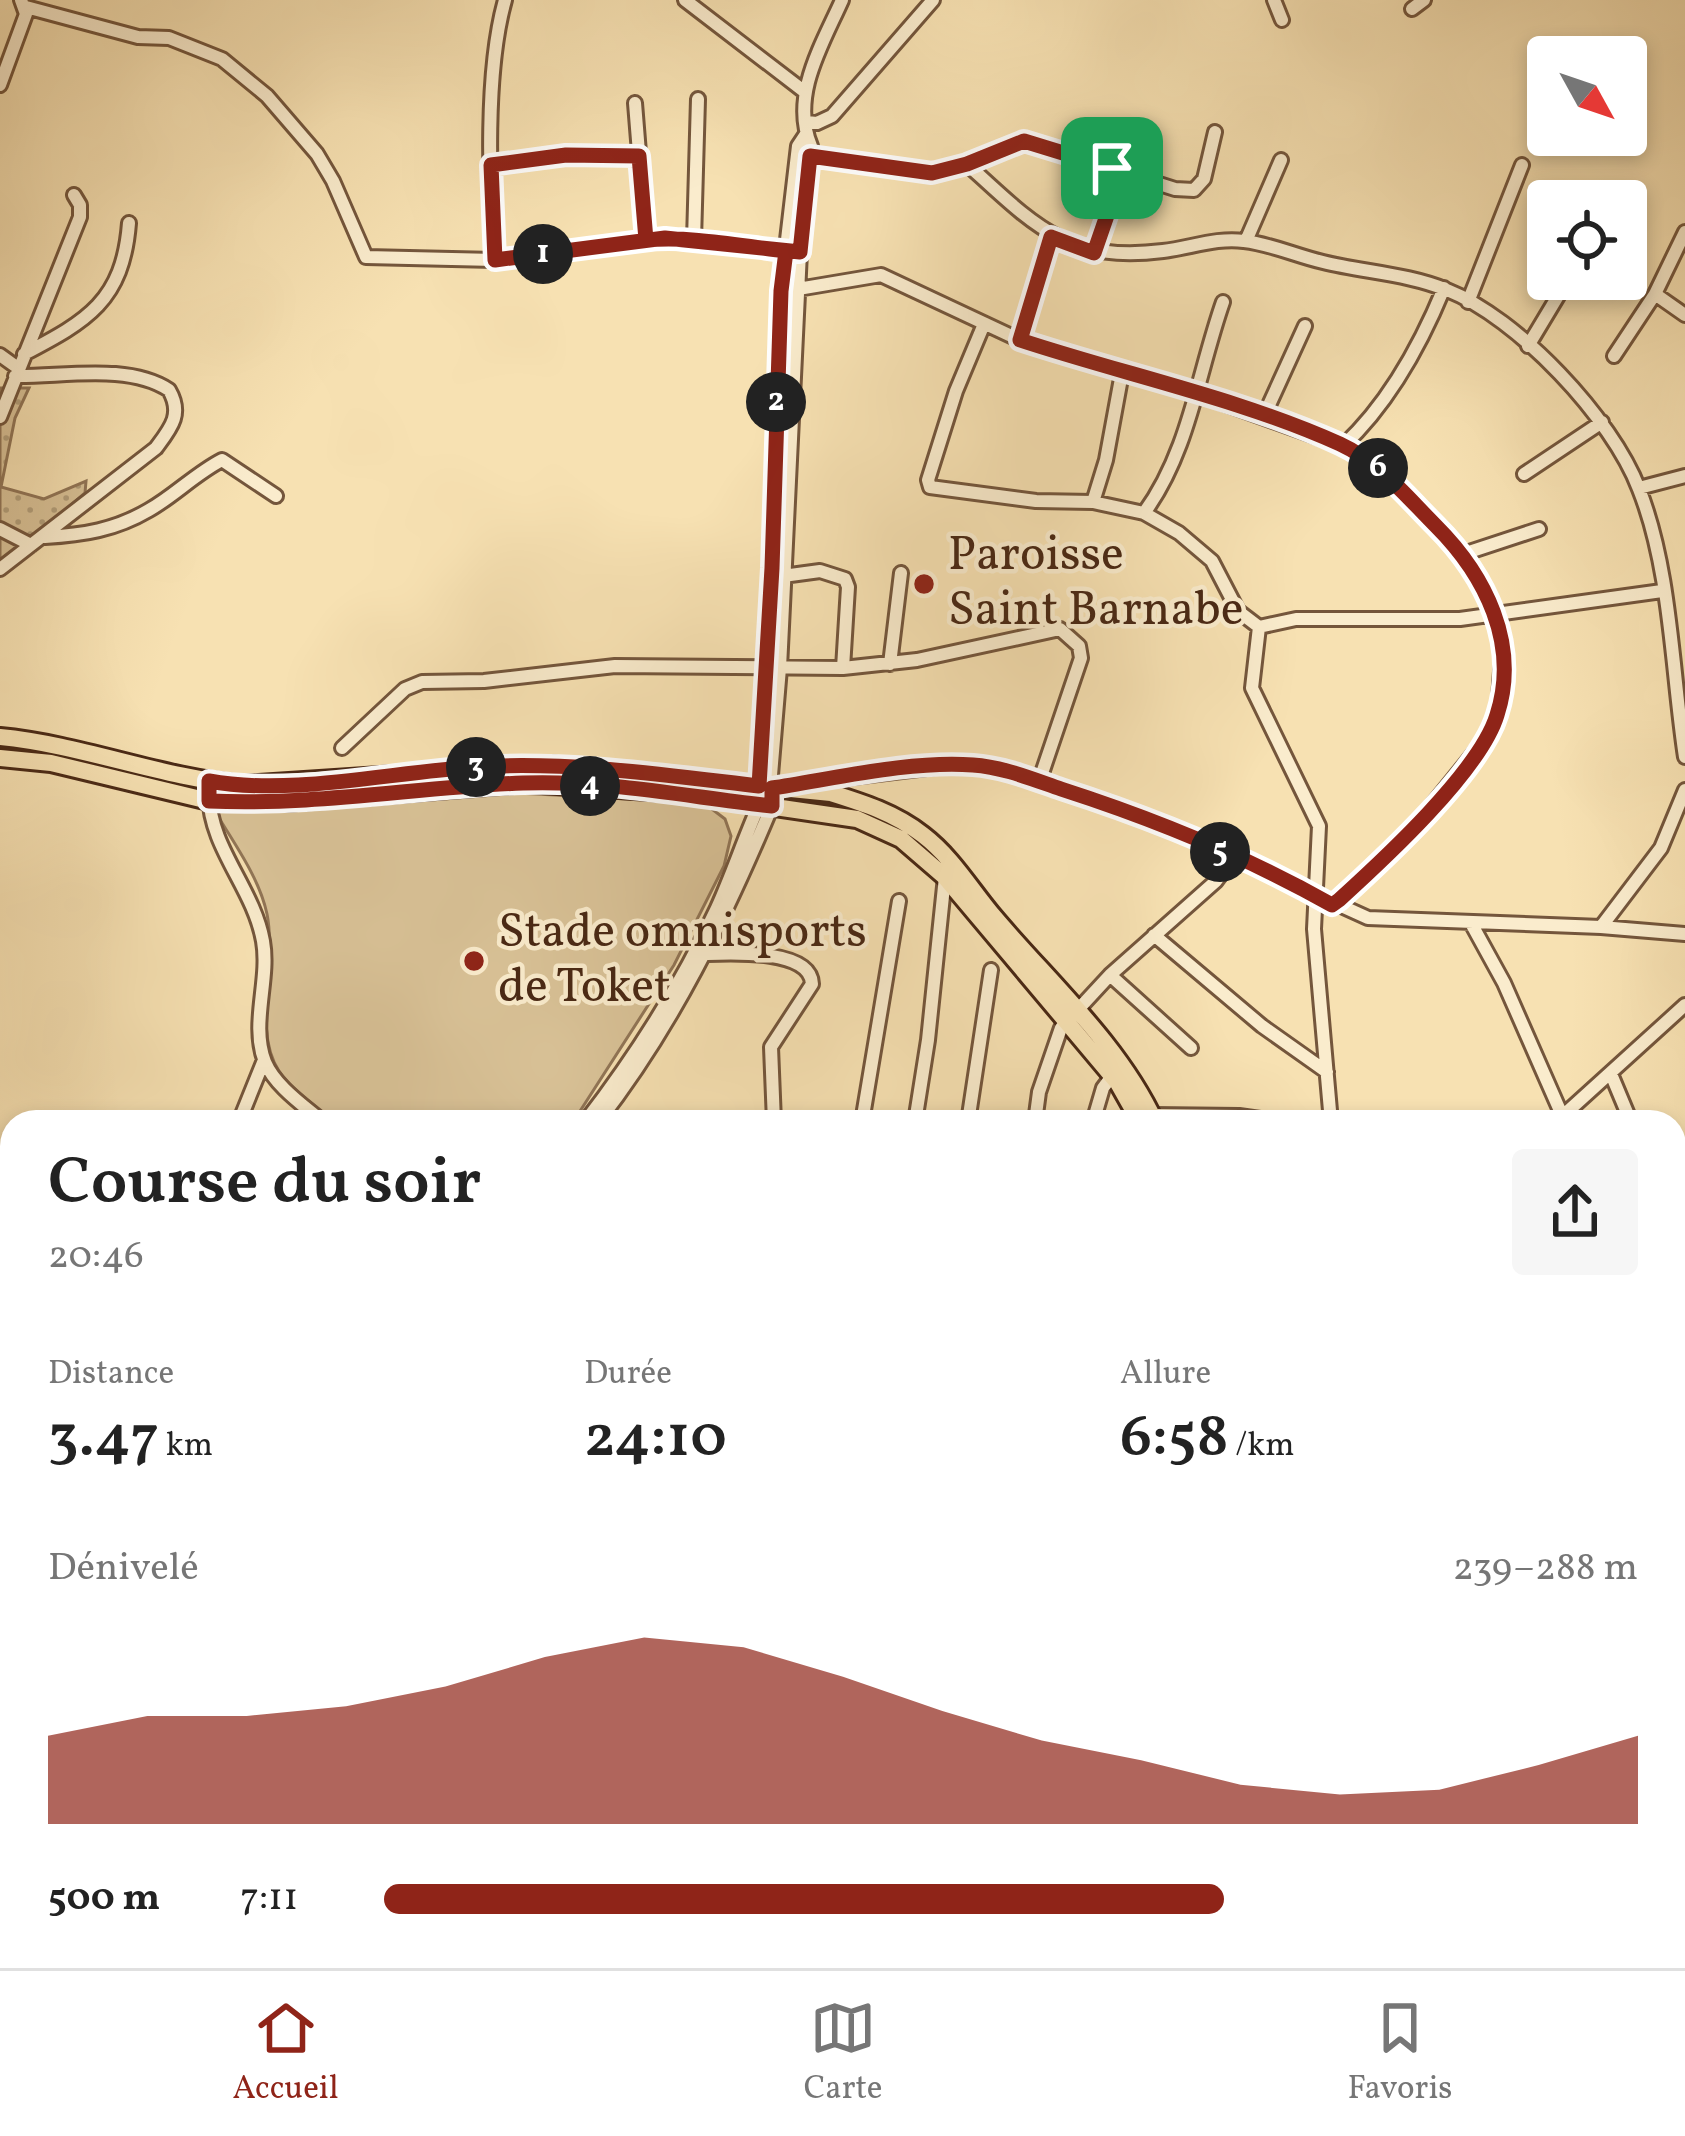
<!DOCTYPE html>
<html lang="fr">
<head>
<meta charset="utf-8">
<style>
	body { margin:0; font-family:Vollkorn,serif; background:#f6f6f6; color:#222; height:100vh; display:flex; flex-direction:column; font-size:45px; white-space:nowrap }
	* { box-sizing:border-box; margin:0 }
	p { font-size:39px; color:#767676 }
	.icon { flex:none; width:66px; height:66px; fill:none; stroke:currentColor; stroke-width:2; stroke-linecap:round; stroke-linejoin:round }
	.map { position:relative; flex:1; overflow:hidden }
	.drawer { position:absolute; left:0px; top:1110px; width:1686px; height:858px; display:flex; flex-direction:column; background:#fff; border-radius:36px 36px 0 0; box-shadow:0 6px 18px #0003 }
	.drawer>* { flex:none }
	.needle { width:78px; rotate:130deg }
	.buttons { position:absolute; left:1527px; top:36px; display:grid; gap:24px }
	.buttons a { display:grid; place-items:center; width:120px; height:120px; border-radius:12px; background:#fff; box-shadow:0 6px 18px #0003; font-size:60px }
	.pin { position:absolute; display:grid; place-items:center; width:102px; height:102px; color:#fff; margin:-51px; border-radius:24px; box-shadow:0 6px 18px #0006 }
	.km { position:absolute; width:60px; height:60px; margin:-30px; border-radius:50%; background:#222; color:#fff; font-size:33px; line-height:60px; text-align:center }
	.round { display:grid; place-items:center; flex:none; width:126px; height:126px; border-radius:12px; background:#f6f6f6 }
	.overview { display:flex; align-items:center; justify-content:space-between; height:204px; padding:0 48px }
	h1 { font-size:66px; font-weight:600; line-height:90px }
	.metrics { display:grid; grid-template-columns:repeat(3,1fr); gap:18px; height:204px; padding:12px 48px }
	.metrics div { display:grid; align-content:center }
	.metrics b { font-size:60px; font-weight:600 }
	.metrics small { font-size:33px; font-weight:400 }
	.metrics p { font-size:33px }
	.chart { height:336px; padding:24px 48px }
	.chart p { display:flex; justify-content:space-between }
	.chart svg { width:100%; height:216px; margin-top:12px; fill:#8f2418; opacity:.7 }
	ul { padding:0 48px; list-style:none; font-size:39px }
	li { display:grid; grid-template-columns:192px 144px 1fr; align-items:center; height:90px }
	li i { height:30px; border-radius:15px; background:#8f2418 }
	.tab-bar { display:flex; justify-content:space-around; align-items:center; height:168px; border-top:3px solid #e0e0e0; background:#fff; font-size:33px; color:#767676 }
	.tab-bar a { display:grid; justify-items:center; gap:6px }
	.tab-bar .current { color:#8f2418 }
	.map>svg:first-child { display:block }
	.grass { fill:url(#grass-dots); stroke:#917556; stroke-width:3 }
	.green { fill:#d9c297; stroke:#917556; stroke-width:3 }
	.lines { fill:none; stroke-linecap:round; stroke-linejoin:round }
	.minor-casing { stroke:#74563c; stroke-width:18 }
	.major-casing { stroke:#492814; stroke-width:22 }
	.minor { stroke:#faeccd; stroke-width:12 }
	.major { stroke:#f7e1b2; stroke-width:16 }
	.route-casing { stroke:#fff; stroke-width:24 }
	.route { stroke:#8f2418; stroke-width:15 }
	.poi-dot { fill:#8f2418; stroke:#faeccd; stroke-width:4.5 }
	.labels { text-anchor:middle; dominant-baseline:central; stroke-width:9; stroke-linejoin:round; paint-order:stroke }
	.poi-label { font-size:48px; fill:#492814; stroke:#faeccd; text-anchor:start }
</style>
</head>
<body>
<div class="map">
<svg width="1685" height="1968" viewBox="0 0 1685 1968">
	<defs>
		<pattern id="grass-dots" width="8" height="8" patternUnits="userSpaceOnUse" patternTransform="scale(3)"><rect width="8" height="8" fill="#d9c297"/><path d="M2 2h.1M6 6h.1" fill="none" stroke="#b29e7a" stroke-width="1.8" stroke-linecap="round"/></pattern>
	</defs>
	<rect width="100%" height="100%" fill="#f7e1b2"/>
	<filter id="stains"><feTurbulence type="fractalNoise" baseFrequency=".00167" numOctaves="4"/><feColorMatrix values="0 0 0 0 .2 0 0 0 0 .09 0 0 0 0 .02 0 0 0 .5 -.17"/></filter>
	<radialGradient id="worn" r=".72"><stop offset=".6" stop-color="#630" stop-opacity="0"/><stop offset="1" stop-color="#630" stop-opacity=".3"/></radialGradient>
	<path class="grass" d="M0,388h29l-14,30 -14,69 43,12 42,-18 -1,12 -85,73z"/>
	<path class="green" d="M500,792l204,11 21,16 6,17 -7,30 -50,99 -101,157h-239c-17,-15 -42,-32 -55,-51 -27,-40 -2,-108 -12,-157 -8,-38 -36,-75 -56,-109z"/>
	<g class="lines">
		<g class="minor-casing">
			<path id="minor" d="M685,0l120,92
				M1274,0l8,20
				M26,7l112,30 31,1 53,21 45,37 50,58 16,27 33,76 129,3 170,-22 128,13
				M1412,9l12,-9
				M0,85l26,-71 -5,-14
				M635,103l11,137
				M806,122l11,1 15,-7 101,-116
				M810,156l121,17 36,-9 57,-23 151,48 19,1 10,-11 11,-47
				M967,164c67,61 100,99 196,87 27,-3 54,-14 81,-10 27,3 53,15 79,21 40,10 86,12 124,28 71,28 165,128 192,199 32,80 33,183 46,268
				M491,165l75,-10 73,1
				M694,240l4,-141
				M1246,241l35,-81
				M1094,253l28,-82
				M495,260c-6,-74 -10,-189 10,-260
				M798,289l83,-14 139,65 175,53 148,53 39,25 73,74 24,34 18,35 5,44 -4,54 -10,24 -84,104 -72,65
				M1655,294l30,21
				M1468,302l54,-137
				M984,324l-28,67 -28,89 2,7 106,14 57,1 51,11 35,20 33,28 26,50 21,16
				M1020,340l31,-103
				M1528,346l36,-60
				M24,354c63,-33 99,-53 105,-131
				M0,355l18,13
				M1614,356l41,-62 30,-62
				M1264,416l41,-90
				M0,417l80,-200v-12l-6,-10
				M1343,446c45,-42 78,-102 101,-158
				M1524,474l78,-52
				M1639,488l46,-12
				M1093,502l13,-42 16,-87
				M1144,513c45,-61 54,-140 79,-211
				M0,529l31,16
				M45,537c38,-2 70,-7 104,-27 25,-14 46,-36 73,-50l54,36
				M1463,554l76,-25
				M0,569l156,-121c15,-20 27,-34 13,-58 -41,-27 -107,-13 -154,-14
				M783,576l37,-5 25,8 3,8 -5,81
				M890,664l11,-91
				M342,748l63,-59 17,-7 62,-1 131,-15 228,2 74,-8 143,-31 19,17 2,12 -42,124
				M796,784l155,-19 38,2 107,33 82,32 190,86 233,9 84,7
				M209,794c1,55 44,93 54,147 7,39 -13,83 2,121 10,24 38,43 58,60
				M1471,923l33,60 61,139
				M1601,927l60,-79 24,-58
				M1154,935l108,91 65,46
				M705,954c27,-1 106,-5 107,30l-41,63 3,75
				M1110,975l81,73
				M1611,1074l20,48
				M1152,1115l87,1 42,6
				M239,1122l25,-62
				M585,1122c50,-65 97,-139 132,-214 15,-33 27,-69 42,-103l-3,-8 13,-159 12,-347 17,-145 8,-12
				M598,1122c75,-96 127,-204 174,-316l-3,-7 11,-131 20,-416 11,-106c-21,-50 11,-101 31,-146
				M862,1122l37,-221
				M915,1122l13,-82 17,-163
				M968,1122l23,-152
				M1035,1122l4,-30 22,-64 49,-53 106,-94 17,-23
				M1093,1122l10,-34 9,-12
				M1331,1122l-17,-193 5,-103 -67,-138 7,-61 37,-8h164l202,-28
				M1556,1122l129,-117
				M1674,1208l11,-5
				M1674,1227l11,27
				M1674,1278l11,-5
				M1674,1334l11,14
				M1674,1428l11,-25
				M1674,1539l11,11
				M0,1540l12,2
				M1674,1671l11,-4
				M1674,1799l11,6
				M1674,1897l11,9
				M258,1956l3,12
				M600,1956l15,12
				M818,1956l13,12
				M925,1956l4,12
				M1025,1956l7,12
				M1115,1956l4,12
				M1344,1956l15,12
				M1429,1956l15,12
				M1505,1956l16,12
				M1602,1956l16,12
				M1197,1964l1,4
				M41,1968l6,-12
				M101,1968l6,-12
				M332,1968l40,-4 47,4
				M681,1968l5,-12
				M779,1968l6,-12"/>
		</g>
		<g class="major-casing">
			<path id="major" d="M0,737c83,8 161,41 244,48l303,-20 284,28c32,10 64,20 92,42 30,23 48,55 72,83 55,65 124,126 160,204
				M0,758l51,5 158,38 76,1 242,-19 153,10 177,26 44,20 44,38 173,206 22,39
				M1221,1956l11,12
				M1246,1956l11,12"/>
		</g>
		<use href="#minor" class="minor"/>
		<use href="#major" class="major"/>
	</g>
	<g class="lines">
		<g class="route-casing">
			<path id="route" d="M1112,168l-88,-27 -57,23 -35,9 -122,-17 -10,96 -135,-14 -170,22 -4,-95 75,-10 73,1 7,84c47,-4 94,6 140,11l-5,40 -9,277 -13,218c-94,-11 -189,-25 -284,-19 -84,5 -183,29 -266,14v20c105,5 209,-14 314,-18 84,-3 166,14 249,23v-18c60,-9 140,-28 201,-23 30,2 59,14 88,24 90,29 188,69 271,116l7,-5c44,-40 141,-129 158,-185 23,-71 -12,-140 -61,-189 -30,-30 -57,-64 -96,-82 -102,-46 -214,-69 -320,-104l31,-103 43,16 28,-81 -10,-4"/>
		</g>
		<use href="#route" class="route"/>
	</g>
	<g class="poi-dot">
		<circle cx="924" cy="584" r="12"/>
		<circle cx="474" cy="961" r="12"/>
	</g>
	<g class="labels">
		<g class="poi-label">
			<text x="948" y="556">Paroisse<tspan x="948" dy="55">Saint Barnabe</tspan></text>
			<text x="498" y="933">Stade omnisports<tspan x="498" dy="55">de Toket</tspan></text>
		</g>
	</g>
	<rect width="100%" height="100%" filter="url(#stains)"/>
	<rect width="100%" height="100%" fill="url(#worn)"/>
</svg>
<div class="buttons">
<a><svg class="needle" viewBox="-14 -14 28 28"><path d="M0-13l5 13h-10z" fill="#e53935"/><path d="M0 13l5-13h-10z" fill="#767676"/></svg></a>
<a><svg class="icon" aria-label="locate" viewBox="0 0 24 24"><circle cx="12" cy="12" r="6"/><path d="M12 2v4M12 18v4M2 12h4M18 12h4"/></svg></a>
</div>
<div class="pin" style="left:1112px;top:168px;background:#1e9e55"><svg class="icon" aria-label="arrive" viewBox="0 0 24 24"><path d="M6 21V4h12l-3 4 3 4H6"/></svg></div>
<b class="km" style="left:543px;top:254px">1</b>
<b class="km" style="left:776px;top:402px">2</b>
<b class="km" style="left:476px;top:767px">3</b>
<b class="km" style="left:590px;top:786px">4</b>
<b class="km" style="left:1220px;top:852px">5</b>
<b class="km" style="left:1378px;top:468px">6</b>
<section class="drawer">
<div class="overview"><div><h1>Course du soir</h1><p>20:46</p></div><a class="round"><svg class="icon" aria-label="share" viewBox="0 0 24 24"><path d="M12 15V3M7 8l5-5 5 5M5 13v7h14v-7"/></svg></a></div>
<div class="metrics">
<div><p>Distance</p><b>3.47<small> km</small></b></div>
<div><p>Durée</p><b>24:10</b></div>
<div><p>Allure</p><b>6:58<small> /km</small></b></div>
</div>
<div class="chart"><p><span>Dénivelé</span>239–288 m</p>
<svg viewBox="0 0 160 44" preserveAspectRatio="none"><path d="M0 44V26L10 22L20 22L30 20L40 16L50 10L60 6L70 8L80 14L90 21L100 27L110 31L120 36L130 38L140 37L150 32L160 26V44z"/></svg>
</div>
<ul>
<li><b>500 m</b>7:11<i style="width:67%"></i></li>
</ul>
</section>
</div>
<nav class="tab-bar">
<a class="current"><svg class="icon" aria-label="home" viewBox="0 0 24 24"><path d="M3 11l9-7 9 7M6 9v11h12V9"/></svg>Accueil</a>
<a><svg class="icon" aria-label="map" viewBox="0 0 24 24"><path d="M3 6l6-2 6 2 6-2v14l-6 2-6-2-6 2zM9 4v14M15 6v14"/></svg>Carte</a>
<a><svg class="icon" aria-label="saved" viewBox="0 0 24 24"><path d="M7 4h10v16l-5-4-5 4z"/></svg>Favoris</a>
</nav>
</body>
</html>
